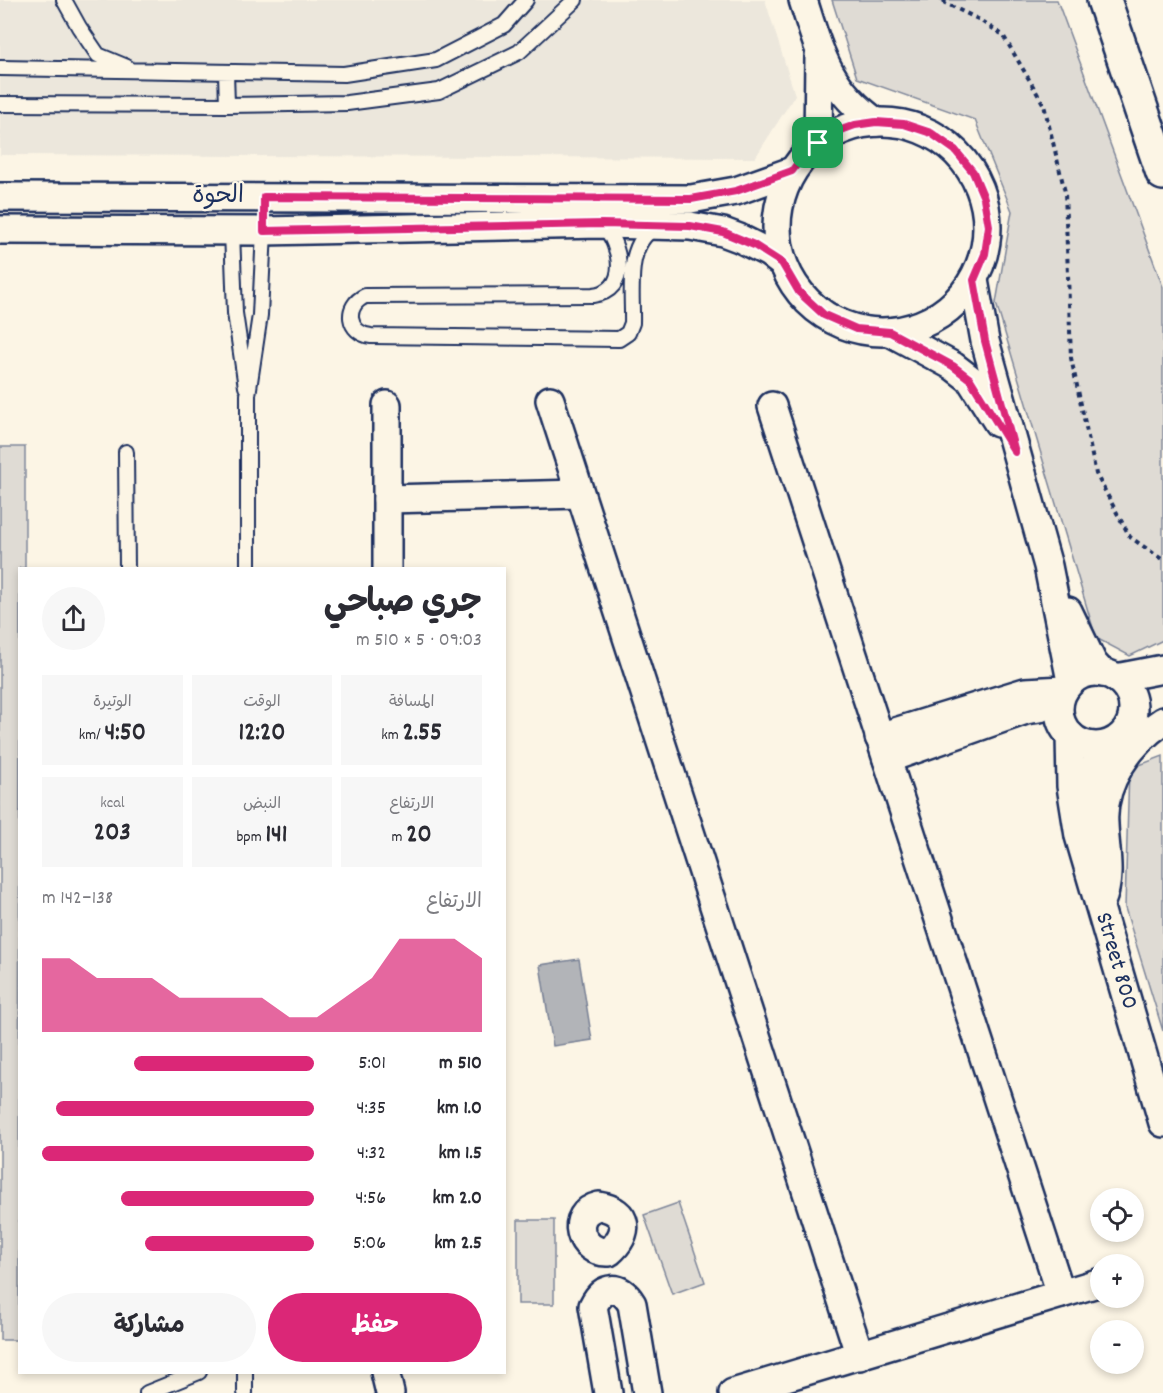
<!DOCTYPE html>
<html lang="ar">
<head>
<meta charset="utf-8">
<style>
	body { margin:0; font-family:Dekko,"Playpen Sans Arabic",sans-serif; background:#f7f7f7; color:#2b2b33; direction:rtl; height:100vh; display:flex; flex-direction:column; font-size:22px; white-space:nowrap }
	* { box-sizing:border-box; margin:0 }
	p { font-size:20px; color:#7c7c81 }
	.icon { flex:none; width:33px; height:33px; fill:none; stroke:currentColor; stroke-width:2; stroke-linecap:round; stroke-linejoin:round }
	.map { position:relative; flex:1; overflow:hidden; direction:ltr }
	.side { position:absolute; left:18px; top:567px; width:488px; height:807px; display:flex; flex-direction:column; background:#fff; border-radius:0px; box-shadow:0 3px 9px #0003; direction:rtl }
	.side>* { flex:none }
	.tools { position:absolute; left:1090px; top:1188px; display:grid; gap:12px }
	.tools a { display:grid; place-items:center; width:54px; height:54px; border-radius:50%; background:#fff; box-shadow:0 3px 9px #0003; font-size:30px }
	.pin { position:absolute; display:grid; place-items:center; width:51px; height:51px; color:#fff; margin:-26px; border-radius:12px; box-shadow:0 3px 9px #0006 }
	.round { display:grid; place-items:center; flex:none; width:63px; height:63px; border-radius:32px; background:#f7f7f7 }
	.head { display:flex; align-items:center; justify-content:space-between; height:102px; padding:0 24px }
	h1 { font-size:33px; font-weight:700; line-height:45px }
	.stats { display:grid; grid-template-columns:repeat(3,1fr); gap:9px; height:102px; padding:6px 24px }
	.stats div { display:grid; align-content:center; border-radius:0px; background:#f7f7f7; text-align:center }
	.stats b { font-size:26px; font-weight:700 }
	.stats small { font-size:16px; font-weight:400 }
	.stats p { font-size:16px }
	.chart { height:168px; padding:12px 24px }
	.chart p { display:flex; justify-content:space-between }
	.chart svg { width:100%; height:108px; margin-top:6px; fill:#db2777; opacity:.7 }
	.action { display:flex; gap:12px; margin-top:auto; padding:12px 24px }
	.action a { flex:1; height:69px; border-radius:36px; background:#db2777; color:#fff; font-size:24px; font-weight:700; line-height:69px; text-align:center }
	.action a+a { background:#f7f7f7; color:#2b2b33 }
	ul { padding:0 24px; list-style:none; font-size:20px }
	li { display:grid; grid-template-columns:96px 72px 1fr; align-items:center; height:45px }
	li i { height:15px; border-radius:8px; background:#db2777 }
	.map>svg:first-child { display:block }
	.built { fill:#ece7dc }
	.green { fill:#dfdbd4; stroke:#7d8599; stroke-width:1.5 }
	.water { fill:#b2b4b8; stroke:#767f94; stroke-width:1.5 }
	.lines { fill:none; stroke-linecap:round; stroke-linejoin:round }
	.service-casing { stroke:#1b2f5e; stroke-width:18 }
	.minor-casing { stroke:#1b2f5e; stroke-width:32 }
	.tertiary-casing { stroke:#1b2f5e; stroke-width:38 }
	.path { stroke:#1b2f5e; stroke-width:4; stroke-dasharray:4.5 4.5; stroke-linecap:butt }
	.service { stroke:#fcf5e5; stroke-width:14 }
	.minor { stroke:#fcf5e5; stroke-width:27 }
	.tertiary { stroke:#fcf5e5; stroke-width:33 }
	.route-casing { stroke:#fff; stroke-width:12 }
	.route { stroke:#db2777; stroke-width:8 }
	.labels { text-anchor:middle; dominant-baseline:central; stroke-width:4.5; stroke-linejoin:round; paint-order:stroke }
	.street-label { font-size:24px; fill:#1b2f5e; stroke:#fcf5e5 }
</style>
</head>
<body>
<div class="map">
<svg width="1163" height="1393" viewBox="0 0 1163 1393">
	<rect width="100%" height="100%" fill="#fcf5e5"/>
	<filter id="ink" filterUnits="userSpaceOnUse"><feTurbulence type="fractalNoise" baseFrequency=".0167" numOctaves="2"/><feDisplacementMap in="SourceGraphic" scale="12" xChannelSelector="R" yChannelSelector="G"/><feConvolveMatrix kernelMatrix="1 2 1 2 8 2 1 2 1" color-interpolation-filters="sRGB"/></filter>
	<g filter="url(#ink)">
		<path class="built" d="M0,0h765l30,95 -40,63 -755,-3z"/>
		<path class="green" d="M832,0h225l106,287v353l-33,16 -34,-18 -100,-335 16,-92 -37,-91 -118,-42z
			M0,447h25v121h-5l-1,772h-19z
			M1163,756v275l-38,-123 4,-139z
			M678,1203l27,79 -33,12 -28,-79z
			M518,1220h36v84h-36z"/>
		<path class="water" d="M579,959l13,81 -39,6 -13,-81z"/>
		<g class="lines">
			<g class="service-casing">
				<path id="service" d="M64,0l15,27 19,28 29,12
					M0,68l344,6 92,-14 68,-35 22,-25
					M226,72l1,33
					M0,104l227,1 120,-2 92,-12 80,-39 56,-52
					M602,224c19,20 29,67 -9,71l-228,1c-21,10 -18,37 6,40l248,3 9,-6 4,-10c1,-30 -8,-81 25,-96
					M232,231l3,82 11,74
					M126,452l1,116
					M248,568v-173l12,-80 4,-84
					M245,1372v21
					M147,1393l52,-21"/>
			</g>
			<g class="minor-casing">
				<g id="minor">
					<path d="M803,0c17,53 25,88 73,122"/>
					<circle cx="882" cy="227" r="105"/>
					<path d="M818,143l1,-86"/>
					<path d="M0,197l691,2 45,-8 56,-20"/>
					<path d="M0,230l264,1 338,-7 88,2 33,6 16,6 30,15 13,10"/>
					<path d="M974,280l11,61 63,225 23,115"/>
					<path d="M890,332l63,34 17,13 28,44"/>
					<path d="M550,400l310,956"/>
					<path d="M772,406l289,888"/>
					<path d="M387,499l193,-5"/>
					<path d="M387,568v-163"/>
					<path d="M1068,611l25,52 9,10"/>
					<circle cx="1096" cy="709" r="37"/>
					<path d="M1116,678l47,-9"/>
					<path id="s1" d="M1070,735l1,51 8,50 84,287"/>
					<path d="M879,737l146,-45 39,-2"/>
					<path d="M887,759l139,-49 14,-2"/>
					<path d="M1082,820l6,-30 14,-44"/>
					<path d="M1101,902c11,-26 4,-51 3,-78 -3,-41 26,-81 59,-103"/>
					<path d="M599,1206c31,5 31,28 10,46 -30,2 -41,-39 -10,-46z"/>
					<path d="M385,1372l5,21"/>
					<path d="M608,1393l-15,-87c10,-21 27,-22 39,-2l15,89"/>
					<path d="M733,1393l368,-111"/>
				</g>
			</g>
			<g class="tertiary-casing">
				<path id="tertiary" d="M1104,0l59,173"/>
			</g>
			<path class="path" d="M944,0l1,3 33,16 25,16 41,70 21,87 6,166 25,116 34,63 33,23"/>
			<use href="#service" class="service"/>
			<use href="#minor" class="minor"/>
			<use href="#tertiary" class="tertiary"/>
		</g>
	</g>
	<g class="lines" filter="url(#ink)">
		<g class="route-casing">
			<path id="route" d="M876,122l28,2 27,9 24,17 18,22 11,26 5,28 -4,28 -11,26 11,61 30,111 -45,-73 -17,-13 -63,-34 -34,-3 -32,-14 -25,-23 -17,-29 -28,-18 -31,-13 -33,-6 -88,-2 -338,7v-34l427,2 45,-8 56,-20 11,-15 15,-13 18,-11 19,-7z"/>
		</g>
		<use href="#route" class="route"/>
	</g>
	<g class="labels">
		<g class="street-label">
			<text x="218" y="197">الحوة</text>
			<text stroke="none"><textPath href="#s1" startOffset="232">Street 800</textPath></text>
		</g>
	</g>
</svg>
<div class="tools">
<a><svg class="icon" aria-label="locate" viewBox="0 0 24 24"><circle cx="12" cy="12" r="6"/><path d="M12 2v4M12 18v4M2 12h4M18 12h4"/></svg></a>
<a>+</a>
<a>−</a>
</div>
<div class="pin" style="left:818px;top:143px;background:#1e9e55"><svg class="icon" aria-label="arrive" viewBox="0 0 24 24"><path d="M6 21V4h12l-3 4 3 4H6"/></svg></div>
<section class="side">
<div class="head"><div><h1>جري صباحي</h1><p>09:03 · 5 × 510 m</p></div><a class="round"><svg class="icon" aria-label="share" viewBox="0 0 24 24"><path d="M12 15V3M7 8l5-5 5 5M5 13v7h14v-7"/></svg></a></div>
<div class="stats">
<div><p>المسافة</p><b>2.55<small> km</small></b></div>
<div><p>الوقت</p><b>12:20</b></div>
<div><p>الوتيرة</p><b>4:50<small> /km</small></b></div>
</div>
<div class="stats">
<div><p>الارتفاع</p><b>20<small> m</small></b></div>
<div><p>النبض</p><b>141<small> bpm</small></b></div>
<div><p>kcal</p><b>203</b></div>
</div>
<div class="chart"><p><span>الارتفاع</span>138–142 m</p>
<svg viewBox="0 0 160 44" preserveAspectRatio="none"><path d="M0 44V14L10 14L20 22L30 22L40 22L50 30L60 30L70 30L80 30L90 38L100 38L110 30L120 22L130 6L140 6L150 6L160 14V44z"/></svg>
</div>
<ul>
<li><b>510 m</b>5:01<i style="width:66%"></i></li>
<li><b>1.0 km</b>4:35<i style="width:95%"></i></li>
<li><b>1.5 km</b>4:32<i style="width:100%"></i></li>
<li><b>2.0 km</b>4:56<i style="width:71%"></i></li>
<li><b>2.5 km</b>5:06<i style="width:62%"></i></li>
</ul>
<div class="action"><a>حفظ</a><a>مشاركة</a></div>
</section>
</div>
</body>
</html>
